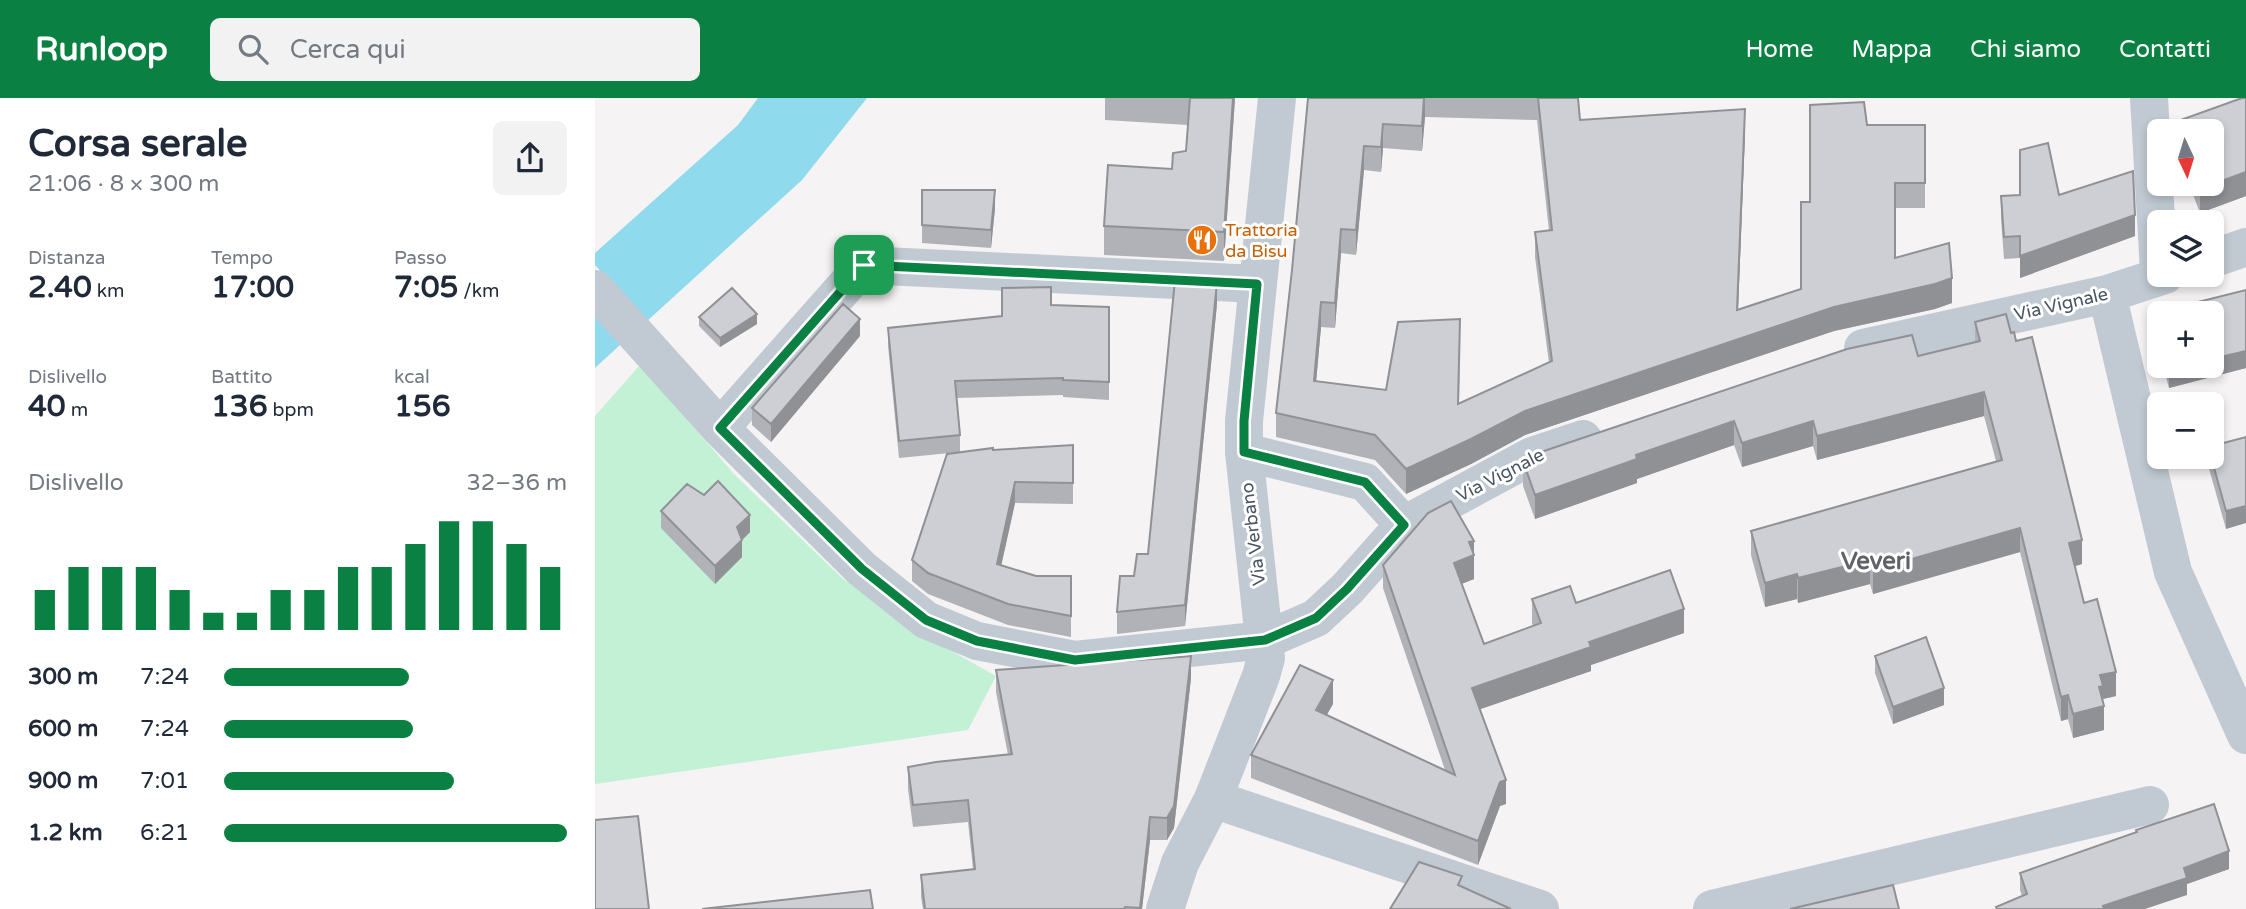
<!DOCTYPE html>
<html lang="it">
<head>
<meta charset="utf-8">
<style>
	body { margin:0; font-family:"Varela Round",sans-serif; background:#f2f2f3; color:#1f2937; height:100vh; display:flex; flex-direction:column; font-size:26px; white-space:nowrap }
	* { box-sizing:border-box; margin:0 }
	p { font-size:23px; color:#747a83 }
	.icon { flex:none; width:38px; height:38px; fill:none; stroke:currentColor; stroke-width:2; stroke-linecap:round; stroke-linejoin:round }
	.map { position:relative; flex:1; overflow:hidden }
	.drawer { display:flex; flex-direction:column; background:#fff; width:595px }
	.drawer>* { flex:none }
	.needle { width:46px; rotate:176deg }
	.fabs { position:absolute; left:1552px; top:21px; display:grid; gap:14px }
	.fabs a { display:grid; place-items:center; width:77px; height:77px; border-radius:10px; background:#fff; box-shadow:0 4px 10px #0003; font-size:35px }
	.pin { position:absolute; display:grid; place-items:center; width:60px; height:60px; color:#fff; margin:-30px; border-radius:14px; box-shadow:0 4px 10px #0006 }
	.round { display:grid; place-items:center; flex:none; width:74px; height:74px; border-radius:10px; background:#f2f2f3 }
	.overview { display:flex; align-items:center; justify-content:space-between; height:119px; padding:0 28px }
	h1 { font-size:38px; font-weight:700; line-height:52px }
	.figures { display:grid; grid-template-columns:repeat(3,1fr); gap:10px; height:119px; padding:7px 28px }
	.figures div { display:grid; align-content:center }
	.figures b { font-size:30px; font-weight:700 }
	.figures small { font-size:19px; font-weight:400 }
	.figures p { font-size:19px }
	.chart { height:196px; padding:14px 28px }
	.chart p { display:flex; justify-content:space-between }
	.chart svg { width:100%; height:126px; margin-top:7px; stroke:#0b8043; stroke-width:6 }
	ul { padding:0 28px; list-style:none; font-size:23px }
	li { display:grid; grid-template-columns:112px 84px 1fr; align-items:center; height:52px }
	li i { height:18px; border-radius:9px; background:#0b8043 }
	header { display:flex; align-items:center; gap:42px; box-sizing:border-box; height:98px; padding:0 35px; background:#0b8043; color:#fff }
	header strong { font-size:33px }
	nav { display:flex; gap:38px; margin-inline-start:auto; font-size:24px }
	.search { width:490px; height:63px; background:#f2f2f3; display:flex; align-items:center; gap:18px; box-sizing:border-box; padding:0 24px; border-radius:10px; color:#747a83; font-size:26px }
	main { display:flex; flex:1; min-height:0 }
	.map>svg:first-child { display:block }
	.green { fill:#c3f1d5 }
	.water { fill:#90daee }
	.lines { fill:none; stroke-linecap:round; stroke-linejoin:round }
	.minor { stroke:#c1cad2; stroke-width:38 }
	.tertiary { stroke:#c1cad2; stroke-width:38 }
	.wall { fill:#b0b2b7; fill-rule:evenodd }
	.shaded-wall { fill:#909195 }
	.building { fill:#cdcfd5; stroke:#909195; stroke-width:2 }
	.route-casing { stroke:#fff; stroke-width:14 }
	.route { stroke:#0b8043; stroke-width:9 }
	.labels { text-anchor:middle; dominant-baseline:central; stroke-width:6; stroke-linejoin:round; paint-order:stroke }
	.food-label { font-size:18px; fill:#c56008; stroke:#fff; text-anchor:start }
	.street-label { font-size:18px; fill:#4a5661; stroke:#fff }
	.district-label { font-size:24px; font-weight:bold; fill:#5f6368; stroke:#fff }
</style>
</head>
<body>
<header>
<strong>Runloop</strong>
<div class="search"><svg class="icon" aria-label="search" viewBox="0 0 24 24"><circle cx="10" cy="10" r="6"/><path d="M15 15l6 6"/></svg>Cerca qui</div>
<nav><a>Home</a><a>Mappa</a><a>Chi siamo</a><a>Contatti</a></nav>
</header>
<main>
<section class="drawer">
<div class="overview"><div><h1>Corsa serale</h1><p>21:06 · 8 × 300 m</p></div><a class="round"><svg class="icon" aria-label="share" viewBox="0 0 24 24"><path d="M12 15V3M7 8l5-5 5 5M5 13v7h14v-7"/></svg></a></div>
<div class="figures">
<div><p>Distanza</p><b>2.40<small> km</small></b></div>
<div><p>Tempo</p><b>17:00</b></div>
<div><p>Passo</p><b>7:05<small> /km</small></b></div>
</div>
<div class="figures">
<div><p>Dislivello</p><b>40<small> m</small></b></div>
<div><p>Battito</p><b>136<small> bpm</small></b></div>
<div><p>kcal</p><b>156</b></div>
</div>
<div class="chart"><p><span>Dislivello</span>32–36 m</p>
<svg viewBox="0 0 160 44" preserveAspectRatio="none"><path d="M5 44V30M15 44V22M25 44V22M35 44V22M45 44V30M55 44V38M65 44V38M75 44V30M85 44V30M95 44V22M105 44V22M115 44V14M125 44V6M135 44V6M145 44V14M155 44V22"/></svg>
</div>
<ul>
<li><b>300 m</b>7:24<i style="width:54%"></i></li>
<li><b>600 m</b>7:24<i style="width:55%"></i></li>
<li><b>900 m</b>7:01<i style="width:67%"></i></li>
<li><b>1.2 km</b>6:21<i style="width:100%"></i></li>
</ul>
</section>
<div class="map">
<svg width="1651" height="811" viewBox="0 0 1651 811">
	<rect width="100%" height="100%" fill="#f5f3f3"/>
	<path class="green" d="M45,267l94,109 108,104 88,61 66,37 -28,54 -373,54v-368z"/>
	<path class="water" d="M163,0h109l-65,82 -156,142 -51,-57v-12l143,-128z
		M0,217l26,29 -26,24z"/>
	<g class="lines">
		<path class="minor" d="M1554,0l10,173
			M1617,161l34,-12
			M0,191l125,139 142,141 64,51 51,21 98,19 190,-20 51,-22 31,-29 57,-64 128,-69 51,-17
			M1512,196l66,278 73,163
			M1268,250l244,-54 58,-19
			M125,330l144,-163 393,19
			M649,354l121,30 39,43
			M618,701l327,110
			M1117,811l438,-104"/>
		<path class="tertiary" d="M570,811l15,-46 33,-64 48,-123 5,-18 -22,-206v-31l33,-323"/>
	</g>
	<path class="wall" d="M510,0h130l-11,163 -120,-6v-29l68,-57 14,-18 2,-26 -83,-5z
		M713,0h270l2,22 165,14 -7,176 63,-21 9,-87 57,-77h58v83h-30v50l57,45 -17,6 -101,22 -309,104 -54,29 -65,30 -31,-34 -99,-23v-24l16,-143zM830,19l112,3 12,111 -14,1v25l14,106 -90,41 1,-60 -74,46 -70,-9 5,-54 14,1 6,-75 15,2 8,-85 17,2 2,-24 39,3z
		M1647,0h4v98l-46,17 -11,-29h23v-53h-37v-9z
		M327,92l73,18 -4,40 -69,-5z
		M1464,97l76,41 -115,42v-20l-16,1 -3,-41v-22z
		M1651,192v78l-77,20 -6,-22h49v-53h-53v38l-5,-21v-17z
		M622,206l-32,322 -68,8v-22l17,-36 14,-22z
		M456,207l58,2v93l-46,-3v-2l-107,3 4,37v17l-61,6 -11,-112v-18l114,-12z
		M104,219l58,7 -37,23 -21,-21z
		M1380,224l36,11 71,231 -7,2 9,37 32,93 -13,3 1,31 -31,8 -5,-19 -7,2 -41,-169 -147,42 -3,-10 -72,19 -1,-4 -32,8 -14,-52v-24l245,-70 -12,-45 -167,44 -4,-14 -71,21 -8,-22 -97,34v4l-102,36 -12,-33v-25l395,-105 57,-13z
		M265,238l-89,106 -19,-17v-17z
		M1651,339l-20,92 -18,-64v-8h4z
		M478,347v59l-58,-1 -14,62 35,11h35v61l-63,-12 -80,-31 -16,-13v-21l81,-110z
		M66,413l89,21 -8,8v17l-27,27 -54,-56z
		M879,443v38l-13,5 23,60 49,-18 -1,-3v-24l44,4 108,30 -93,32v6l-111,38 26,95 -6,2 -22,59 -227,-87v-23l82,-51 -7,11 119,55 -62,-182v-23z
		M566,553l20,6 10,21 -17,150 -7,12h-17l-8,69h-219l-2,-12v-22l52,-6 -5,-47 -55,5 -5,-38v-22l100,-12 -12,-63v-22l165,-12z
		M1280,558l69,49 -51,19 -18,-51z
		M1541,732l93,39 -42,15v11l-165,1 -2,-6v-17l116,-41z"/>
	<path class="shaded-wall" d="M638,0h2l-11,163v-29z
		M830,0v19l-3,34v-25z
		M1150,11v25l-8,201v-25z
		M788,26v24l-2,24v-25z
		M769,48v24l-8,85v-25z
		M1651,74v24l-46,17v-24z
		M400,92v18l-4,40v-18z
		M1540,117v21l-115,42v-22z
		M746,131v24l-6,75v-25z
		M1357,180v25l-17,6 -101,22 -309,104 -54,29 -65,30v-25l119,-58 309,-104z
		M622,184v22l-32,322v-21z
		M726,204v25l-7,79v-25z
		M162,216v10l-37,23v-9z
		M265,221v17l-89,106v-18z
		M1651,253v17l-77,20v-18l17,-4h26v-7z
		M1389,294v24l-167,44v-24z
		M1139,323v24l-97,34v4l-102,36v-24l101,-40z
		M1218,323v25l-71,21v-24z
		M420,384v21l-18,82v-21z
		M1651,408v17l-20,6v-18z
		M155,417v17l-13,13v-18z
		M1425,430v24l-147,42v-24z
		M147,442v17l-27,27v-18z
		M1487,442v24l-13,4v-25z
		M879,443v38l-20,8v-24l15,-21z
		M1275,462v24l-72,19v-25z
		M1202,476v25l-32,8v-24z
		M1089,511v24l-93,32v6l-119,41v-24l117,-46z
		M596,558v22l-17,150 -7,12v-22z
		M1521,574v24l-13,3 1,7v24l-31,8v-24l26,-27 1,-12z
		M738,582v24l-17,30v-24z
		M1349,590v17l-51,19v-17z
		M1473,597v24l-7,2v-24z
		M911,682v24l-6,2 -22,59v-24l22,-59z
		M555,719v23l-8,69h-2z
		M1634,753v18l-42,15v11l-42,14h-42v-3l81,-38z"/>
	<path class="building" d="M595,0h43l-9,134 -120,-6 4,-61 64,4 1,-16 13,-2z
		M713,0h116l-2,28 -39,-2 -2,23 -17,-1 -8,84 -15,-1 -6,74 -14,-1 -7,79 72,9 12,-68 62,-3 -2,85 94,-43 -17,-129 17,-2 -14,-132h40l2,22 165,-11 -8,201 64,-21v-87h9v-97l54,-3 3,23h58v58h-30v75l54,-15 3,35 -17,6 -101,23 -309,104 -54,28 -65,30 -31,-34 -99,-22 16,-143z
		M1647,0h4v74l-46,17 -2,-5h14v-53h-33l-4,-9z
		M1453,45l11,52 74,-24 2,44 -115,41v-20l-16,1 -3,-41 19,-1v-45z
		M327,92h73l-4,40 -69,-5z
		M580,182l42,2 -32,323 -68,7 3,-36h14l3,-22h11z
		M456,189v18l58,2v75l-46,-2v-2l-108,3 5,54 -61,6 -11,-113 114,-12v-28z
		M137,190l25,26 -37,24 -21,-21z
		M1651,192v61l-34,8v-46h-53v21l-5,-21z
		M248,206l17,15 -89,105 -19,-16z
		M1411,216l5,19 3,-1 2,9 16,-4 50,203 -13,3 15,60 13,-4 19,73 -16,3 3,11 -4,1 5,19 -31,8 -5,-19 -7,2 -41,-169 -147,42 -3,-10 -72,18 -1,-4 -32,9 -14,-52 251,-71 -18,-68 -167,44 -4,-15 -71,22 -8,-22 -98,34 1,4 -102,36 -12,-34 18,-9 306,-103 65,-14 6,21 62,-15 -5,-19z
		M1572,268h19l-17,4z
		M1651,339v69l-20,5 -15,-54h1v-11z
		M478,347v38l-58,-1 -18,82 39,12h35v40l-63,-12 -80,-31 -16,-13 35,-106 46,-6v2z
		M123,383l32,34 -13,12 5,13 -27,26 -54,-55 26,-27 17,11z
		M856,403l23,40 -5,1 5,13 -20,8 30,81 57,-21 -9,-24 38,-13 6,17 94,-33 14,39 -95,33 2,5 -119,41 34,92 -6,2 -22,59 -227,-86 49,-90 33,15 -17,30 139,65 -72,-210 45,-52z
		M1331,539l18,51 -51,19 -18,-51z
		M586,551v8l10,-1 -17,150 -7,12 -17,-1 -10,91 -15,-1 -1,2h-199l-4,-34 54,-6 -7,-69 -55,5 -5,-38 28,-5 76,-8 -16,-84 184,-13 -19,-6z
		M1619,706l15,47 -45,17 3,10 -84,28 1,3h-107l-1,-2 31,-13 -7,-21 117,-41 -1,-2z
		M43,718l11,93h-54v-89z
		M824,764l43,14 -4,9 53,24h-121z
		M1298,787l6,24h-109z
		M275,792l3,19h-171z"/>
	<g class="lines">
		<g class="route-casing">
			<path id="route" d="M269,167l393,19 -13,137v31l121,30 39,43 -57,64 -31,29 -51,22 -190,20 -98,-19 -51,-21 -64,-51 -142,-141z"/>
		</g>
		<use href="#route" class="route"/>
	</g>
	<defs>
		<g id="restaurant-disc" transform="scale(1.575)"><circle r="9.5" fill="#e8710a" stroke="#fff"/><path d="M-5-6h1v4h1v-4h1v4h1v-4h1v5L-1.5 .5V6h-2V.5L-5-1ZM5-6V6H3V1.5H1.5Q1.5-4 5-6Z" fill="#fff"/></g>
	</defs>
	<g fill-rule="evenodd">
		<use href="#restaurant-disc" x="607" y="142"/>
	</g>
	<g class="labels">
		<g class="food-label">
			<text x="630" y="132">Trattoria<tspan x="630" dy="21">da Bisu</tspan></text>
		</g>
		<g class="street-label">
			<text transform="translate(1466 206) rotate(-13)">Via Vignale</text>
			<text transform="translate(905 377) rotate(-27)">Via Vignale</text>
			<text transform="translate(658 436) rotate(-97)">Via Verbano</text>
		</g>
		<g class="district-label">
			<text x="1281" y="463">Veveri</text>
		</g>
	</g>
</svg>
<div class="fabs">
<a><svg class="needle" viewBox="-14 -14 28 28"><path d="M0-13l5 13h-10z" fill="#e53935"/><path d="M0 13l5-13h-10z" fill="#747a83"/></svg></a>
<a><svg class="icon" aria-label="layers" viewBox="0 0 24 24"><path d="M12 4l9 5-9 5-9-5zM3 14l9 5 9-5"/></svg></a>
<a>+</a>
<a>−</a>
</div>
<div class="pin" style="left:269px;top:167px;background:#1e9e55"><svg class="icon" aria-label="arrive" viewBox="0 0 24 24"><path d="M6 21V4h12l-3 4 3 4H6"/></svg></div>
</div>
</main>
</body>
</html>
